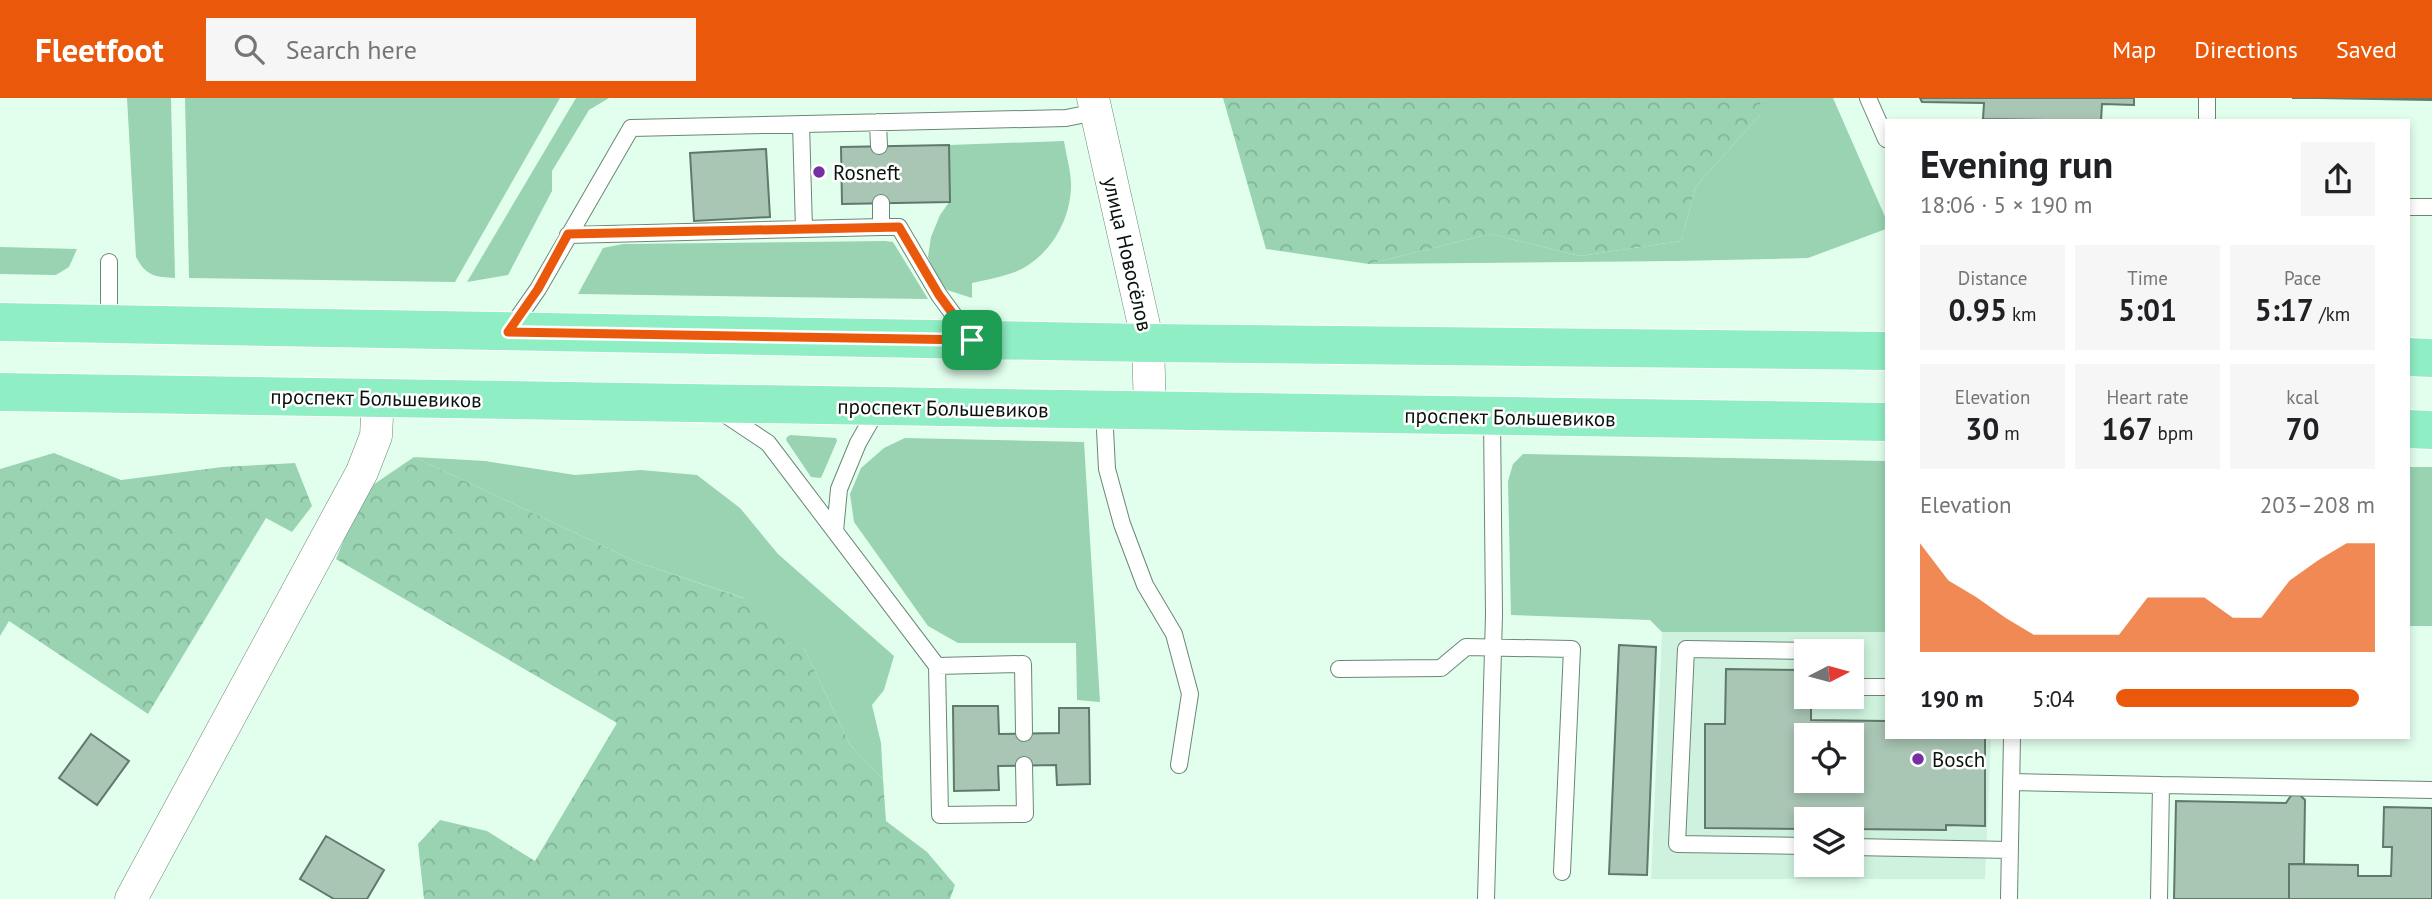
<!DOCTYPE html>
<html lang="en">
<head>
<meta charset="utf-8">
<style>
	body { margin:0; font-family:"PT Sans",sans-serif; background:#f6f6f6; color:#202124; height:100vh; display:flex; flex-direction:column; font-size:26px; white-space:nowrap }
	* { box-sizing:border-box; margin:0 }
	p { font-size:23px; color:#757577 }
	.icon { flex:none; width:38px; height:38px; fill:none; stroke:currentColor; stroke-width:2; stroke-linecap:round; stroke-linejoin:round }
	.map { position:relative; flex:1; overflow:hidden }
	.details { position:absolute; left:1885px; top:21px; width:525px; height:620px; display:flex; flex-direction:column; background:#fff; border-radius:0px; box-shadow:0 4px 10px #0003 }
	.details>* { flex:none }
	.needle { width:46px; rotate:84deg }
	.controls { position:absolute; left:1794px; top:541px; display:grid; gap:14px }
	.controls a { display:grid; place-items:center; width:70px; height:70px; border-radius:0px; background:#fff; box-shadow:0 4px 10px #0003; font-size:35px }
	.pin { position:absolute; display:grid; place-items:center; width:60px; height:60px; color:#fff; margin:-30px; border-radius:14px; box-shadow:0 4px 10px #0006 }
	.round { display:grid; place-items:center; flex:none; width:74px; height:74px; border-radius:0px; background:#f6f6f6 }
	.headline { display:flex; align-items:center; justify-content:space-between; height:119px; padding:0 35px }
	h1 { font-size:38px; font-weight:700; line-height:52px }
	.stats { display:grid; grid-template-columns:repeat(3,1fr); gap:10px; height:119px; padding:7px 35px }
	.stats div { display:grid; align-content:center; border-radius:0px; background:#f6f6f6; text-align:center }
	.stats b { font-size:30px; font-weight:700 }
	.stats small { font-size:19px; font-weight:400 }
	.stats p { font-size:19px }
	.chart { height:196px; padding:14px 35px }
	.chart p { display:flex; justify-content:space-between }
	.chart svg { width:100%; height:126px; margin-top:7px; fill:#ea580c; opacity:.7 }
	ul { padding:0 35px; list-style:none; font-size:23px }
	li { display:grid; grid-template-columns:112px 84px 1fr; align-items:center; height:52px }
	li i { height:18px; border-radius:9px; background:#ea580c }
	header { display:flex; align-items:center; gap:42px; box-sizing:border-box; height:98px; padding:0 35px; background:#ea580c; color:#fff }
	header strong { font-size:33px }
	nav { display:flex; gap:38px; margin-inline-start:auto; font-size:24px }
	.search { width:490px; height:63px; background:#f6f6f6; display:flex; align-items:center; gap:18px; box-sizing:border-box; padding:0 24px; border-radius:0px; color:#757577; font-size:26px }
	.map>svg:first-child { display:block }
	.built { fill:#cef2dd; fill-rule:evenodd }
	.green { fill:#99d3b2 }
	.forest { fill:url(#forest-crowns) }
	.building { fill:#a9c5b4; stroke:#5f796a; stroke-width:2; fill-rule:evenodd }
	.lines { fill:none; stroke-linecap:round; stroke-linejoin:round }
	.service-casing { stroke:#6c8677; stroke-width:18 }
	.minor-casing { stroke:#6c8677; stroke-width:33 }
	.primary-casing { stroke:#fff; stroke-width:40 }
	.service { stroke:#fff; stroke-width:16 }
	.minor { stroke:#fff; stroke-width:32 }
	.primary { stroke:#8feec4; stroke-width:38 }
	.route-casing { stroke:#fff; stroke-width:14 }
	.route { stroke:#ea580c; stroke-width:9 }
	.poi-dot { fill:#7730a3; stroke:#fff; stroke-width:2.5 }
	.labels { text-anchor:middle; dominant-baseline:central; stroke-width:5; stroke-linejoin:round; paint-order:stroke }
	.poi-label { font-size:21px; fill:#09130d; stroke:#fff; text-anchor:start }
	.street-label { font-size:21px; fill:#09130d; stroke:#fff }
</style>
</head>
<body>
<header>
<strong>Fleetfoot</strong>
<div class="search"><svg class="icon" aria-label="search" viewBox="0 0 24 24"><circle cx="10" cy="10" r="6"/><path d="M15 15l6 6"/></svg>Search here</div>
<nav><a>Map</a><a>Directions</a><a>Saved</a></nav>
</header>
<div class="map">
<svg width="2432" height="801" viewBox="0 0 2432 801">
	<defs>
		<pattern id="forest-crowns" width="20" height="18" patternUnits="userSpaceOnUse" patternTransform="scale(1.75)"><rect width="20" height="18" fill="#99d3b2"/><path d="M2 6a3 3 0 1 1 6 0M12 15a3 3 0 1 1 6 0" fill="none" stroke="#82b498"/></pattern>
	</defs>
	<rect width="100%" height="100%" fill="#e2ffed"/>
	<path class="built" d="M1662,534h224v105h105l-6,142h-334zM1806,553h46v45h-46zM1806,637h46v45h-46zM1806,721h46v45h-46z"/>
	<path class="green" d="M127,0h44l4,180c-20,-1 -29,-2 -39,-21z
		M185,0h375l-105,184 -266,-4z
		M576,0h33l-20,12 -37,61v20l-44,84 -41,7z
		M1760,0h73l53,121v10l-78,29 -133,3 -306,3 121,-30 90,22 101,-15 15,-55 64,-71z
		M1064,43c2,14 7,30 7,44 0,38 -25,78 -62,89 -12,4 -25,6 -37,9v15l-25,-8 -11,-14 -8,-19 3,-20 9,-22 10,-14 -1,-56z
		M885,143l8,1 35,57 -350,-5 25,-46 20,-4z
		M0,149l77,2 -8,18 -13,8 -56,-1z
		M790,337l46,3 1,3 -16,37 -10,-1 -25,-37 1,-3z
		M905,340l179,4 16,260 -23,-2 -1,-57h-118l-30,-17 -74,-104 -4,-28 11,-26 23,-20z
		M1523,356l363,7v171h-224l-12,-12 -139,-5 -3,-134 5,-17z
		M414,359l71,4 90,14 66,-5 56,5 43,33 38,46 116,102 -10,34 -12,15 9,38 2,36 -33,-34 -45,-95 -61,-52 -107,-36z
		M2408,369h24v159h-24z"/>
	<path class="forest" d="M1223,0h537l1,16 -65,72 -15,55 -101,15 -90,-22 -121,30 -103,-15z
		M54,355l67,27 101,-13 73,-4 17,43 -20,26 -26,-14 -118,196 -139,-93 -9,15v-167z
		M414,359l223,105 115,39 53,49 45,95 33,34 3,42 41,31 28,33 -5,14h-526l-6,-55 22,-24 47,11 48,30 82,-138 -281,-164 28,-68z"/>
	<path class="building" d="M1920,0h214v7l-32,-1 -1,17 -118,-2 1,-16 -62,-1z
		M2292,0h140v2l-114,-2z
		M949,47l1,57 -108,2 -1,-57z
		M766,51l4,68 -76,4 -4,-68z
		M1619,547l37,2 -9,228 -38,-1z
		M1726,571l80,1v26h5v24l75,1v16h99v89l-39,-1v5l-94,-1v-10h-46v10l-101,-1v-104h20zM1806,637h46v45h-46z
		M953,608h45l1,28 60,-1v-25h30l1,76 -33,1 -1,-20 -58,1 1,24 -45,1z
		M91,636l38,27 -32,44 -38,-27z
		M2292,696h7l6,6 -1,64h-15v35h-115l2,-98 110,2z
		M2384,709l48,1v91h-143v-35l69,1v11h33l1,-29h-9z
		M326,738l58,34 -17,29h-33l-34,-20z"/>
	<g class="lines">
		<g class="service-casing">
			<path id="service" d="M1868,0l18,41
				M2207,23v-23
				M878,24l1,24
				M801,26l3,105
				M881,105v24h18l40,68 30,41
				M2408,109h24
				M568,137l313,-8
				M109,226v-62
				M510,231l28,-40 93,-161 435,-10 30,-6
				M1104,312l3,59 15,55 23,61 29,49 16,60 -11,71
				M720,313l48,32 169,223
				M835,433l4,-42 19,-46 20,-35
				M1339,571l102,-1 25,-21 106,2 -10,223
				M1852,589h34
				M1024,635l-1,-69 -86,2 3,149 85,-1 -1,-49
				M2011,684l150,3 -2,114
				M2161,687l271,5
				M1806,748l-129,-2 9,-195 127,2
				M1852,749l158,3
				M1486,801l8,-284 -2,-198
				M2009,801l3,-162"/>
		</g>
		<g class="minor-casing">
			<path id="minor" d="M1093,0l55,245 2,68
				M131,801l231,-427 14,-36 2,-39"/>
		</g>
		<g class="primary-casing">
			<path id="primary" d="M0,224l1148,21 738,8
				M2408,259l24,1
				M0,294l1886,30
				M2408,331l24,1"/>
		</g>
		<use href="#service" class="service"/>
		<use href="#minor" class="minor"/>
		<use href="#primary" class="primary"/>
	</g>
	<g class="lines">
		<g class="route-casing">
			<path id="route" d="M899,129l40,68 33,45 -464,-8 30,-43 30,-55z"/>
		</g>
		<use href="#route" class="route"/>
	</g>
	<g class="poi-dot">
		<circle cx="819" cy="74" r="7"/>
		<circle cx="1918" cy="661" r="7"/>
	</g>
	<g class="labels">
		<g class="poi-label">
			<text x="833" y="74">Rosneft</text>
			<text x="1932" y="661">Bosch</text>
		</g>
		<g class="street-label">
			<text transform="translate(1128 156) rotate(77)">улица Новосёлов</text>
			<text transform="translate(376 300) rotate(1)">проспект Большевиков</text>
			<text transform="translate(943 310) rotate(1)">проспект Большевиков</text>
			<text transform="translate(1510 319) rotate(1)">проспект Большевиков</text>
		</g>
	</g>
</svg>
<div class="controls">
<a><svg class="needle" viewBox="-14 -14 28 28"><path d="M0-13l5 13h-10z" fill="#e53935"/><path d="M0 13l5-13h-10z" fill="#757577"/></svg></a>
<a><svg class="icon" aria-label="locate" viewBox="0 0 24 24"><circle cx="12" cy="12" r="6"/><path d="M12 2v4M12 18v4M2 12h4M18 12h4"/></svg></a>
<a><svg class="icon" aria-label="layers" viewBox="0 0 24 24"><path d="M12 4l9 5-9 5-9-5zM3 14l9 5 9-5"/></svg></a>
</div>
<div class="pin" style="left:972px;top:242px;background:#1e9e55"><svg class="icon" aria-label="arrive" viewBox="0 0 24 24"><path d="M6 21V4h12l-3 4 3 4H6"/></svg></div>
<section class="details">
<div class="headline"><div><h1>Evening run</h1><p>18:06 · 5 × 190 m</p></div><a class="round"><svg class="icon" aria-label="share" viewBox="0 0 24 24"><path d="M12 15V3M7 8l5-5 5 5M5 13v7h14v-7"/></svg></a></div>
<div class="stats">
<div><p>Distance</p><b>0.95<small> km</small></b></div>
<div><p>Time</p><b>5:01</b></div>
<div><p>Pace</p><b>5:17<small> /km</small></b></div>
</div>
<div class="stats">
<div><p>Elevation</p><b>30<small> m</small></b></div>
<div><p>Heart rate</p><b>167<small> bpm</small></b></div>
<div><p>kcal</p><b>70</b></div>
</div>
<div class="chart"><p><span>Elevation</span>203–208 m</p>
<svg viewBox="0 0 160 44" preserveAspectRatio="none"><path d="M0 44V6L10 19L20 25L30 32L40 38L50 38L60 38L70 38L80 25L90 25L100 25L110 32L120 32L130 19L140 12L150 6L160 6V44z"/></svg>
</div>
<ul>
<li><b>190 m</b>5:04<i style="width:94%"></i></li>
</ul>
</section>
</div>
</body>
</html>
